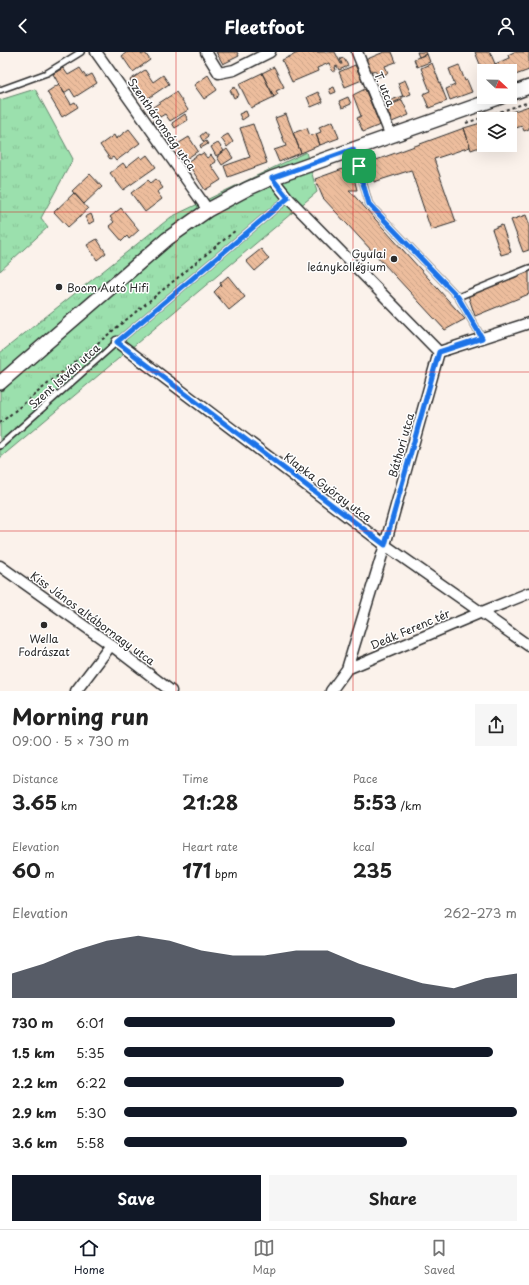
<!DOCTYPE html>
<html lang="en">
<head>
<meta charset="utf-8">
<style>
	body { margin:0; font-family:"Playpen Sans",sans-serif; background:#f6f6f6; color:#222; height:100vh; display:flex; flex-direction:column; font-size:15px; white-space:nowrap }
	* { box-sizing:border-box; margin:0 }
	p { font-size:13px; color:#767676 }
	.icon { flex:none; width:22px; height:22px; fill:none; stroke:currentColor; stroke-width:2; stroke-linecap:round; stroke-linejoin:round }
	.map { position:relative; height:639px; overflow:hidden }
	.drawer { display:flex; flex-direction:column; background:#fff; flex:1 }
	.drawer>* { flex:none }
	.needle { width:26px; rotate:112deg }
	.controls { position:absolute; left:477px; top:12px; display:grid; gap:8px }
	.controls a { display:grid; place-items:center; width:40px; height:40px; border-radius:0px; background:#fff; box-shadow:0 4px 16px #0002; font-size:20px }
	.pin { position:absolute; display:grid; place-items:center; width:34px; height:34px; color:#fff; margin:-17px; border-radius:8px; box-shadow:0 2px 6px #0006 }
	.round { display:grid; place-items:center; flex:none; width:42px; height:42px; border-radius:0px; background:#f6f6f6 }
	.headline { display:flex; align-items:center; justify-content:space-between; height:68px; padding:0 12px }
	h1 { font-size:22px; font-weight:700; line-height:30px }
	.figures { display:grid; grid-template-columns:repeat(3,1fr); gap:6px; height:68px; padding:4px 12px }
	.figures div { display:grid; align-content:center }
	.figures b { font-size:20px; font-weight:700 }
	.figures small { font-size:11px; font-weight:400 }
	.figures p { font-size:11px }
	.chart { height:112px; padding:8px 12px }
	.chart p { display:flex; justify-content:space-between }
	.chart svg { width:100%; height:72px; margin-top:4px; fill:#111827; opacity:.7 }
	.cta { display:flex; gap:8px; margin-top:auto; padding:8px 12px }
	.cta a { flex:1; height:46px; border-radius:0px; background:#111827; color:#fff; font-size:16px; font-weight:700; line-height:46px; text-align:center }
	.cta a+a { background:#f6f6f6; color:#222 }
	ul { padding:0 12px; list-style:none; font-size:13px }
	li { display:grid; grid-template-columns:64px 48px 1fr; align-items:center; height:30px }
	li i { height:10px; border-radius:5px; background:#111827 }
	header { display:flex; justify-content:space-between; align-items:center; height:52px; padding:0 12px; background:#111827; color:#fff; font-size:18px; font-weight:700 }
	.menu { display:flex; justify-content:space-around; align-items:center; height:56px; border-top:1px solid #e0e0e0; background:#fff; font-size:11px; color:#767676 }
	.menu a { display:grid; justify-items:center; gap:2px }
	.menu .selected { color:#111827 }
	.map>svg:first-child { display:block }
	.grass { fill:url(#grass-tufts); stroke:#63866c }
	.building { fill:url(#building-back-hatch); stroke:#2b2b2b }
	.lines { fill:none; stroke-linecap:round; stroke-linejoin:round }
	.lane-casing { stroke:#2b2b2b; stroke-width:8 }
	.street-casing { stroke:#2b2b2b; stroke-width:13 }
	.secondary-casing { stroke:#2b2b2b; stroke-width:16 }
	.path { stroke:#2b2b2b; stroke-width:2; stroke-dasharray:3 3; stroke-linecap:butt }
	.lane { stroke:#fff; stroke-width:5 }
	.street { stroke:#fff; stroke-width:10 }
	.secondary { stroke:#fff; stroke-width:13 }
	.route-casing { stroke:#fff; stroke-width:8 }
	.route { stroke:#1a73e8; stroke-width:5 }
	.grid { fill:none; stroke:#d62828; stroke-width:1; stroke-opacity:0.55 }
	.poi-dot { fill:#2b2b2b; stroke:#fff; stroke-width:1.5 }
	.labels { text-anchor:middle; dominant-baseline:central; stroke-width:3; stroke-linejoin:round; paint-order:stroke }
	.street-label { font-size:11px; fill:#2b2b2b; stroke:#fff }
	.poi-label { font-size:11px; fill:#2b2b2b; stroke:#fff; text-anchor:end }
</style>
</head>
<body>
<header><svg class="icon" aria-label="back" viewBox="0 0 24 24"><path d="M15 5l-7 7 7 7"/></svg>Fleetfoot<svg class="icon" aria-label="person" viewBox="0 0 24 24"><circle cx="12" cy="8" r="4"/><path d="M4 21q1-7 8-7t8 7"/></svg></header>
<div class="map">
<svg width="529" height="639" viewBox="0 0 529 639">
	<defs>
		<pattern id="grass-tufts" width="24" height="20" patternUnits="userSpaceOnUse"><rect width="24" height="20" fill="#9be0ad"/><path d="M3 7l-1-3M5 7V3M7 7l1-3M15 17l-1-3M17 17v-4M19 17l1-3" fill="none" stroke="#86c095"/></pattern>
		<pattern id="building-back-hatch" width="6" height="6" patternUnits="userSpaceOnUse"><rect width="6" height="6" fill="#edbd9d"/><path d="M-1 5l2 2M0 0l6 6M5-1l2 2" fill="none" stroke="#cba387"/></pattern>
	</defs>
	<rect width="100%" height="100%" fill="#fbf2eb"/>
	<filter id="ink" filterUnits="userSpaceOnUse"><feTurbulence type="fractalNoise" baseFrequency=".025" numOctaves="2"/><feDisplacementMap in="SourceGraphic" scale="8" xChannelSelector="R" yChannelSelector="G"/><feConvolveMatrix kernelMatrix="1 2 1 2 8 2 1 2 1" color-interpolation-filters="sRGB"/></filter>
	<g filter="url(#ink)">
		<path class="grass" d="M35,37l38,70 -32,59 7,9 -48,44v-171z
			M306,100l11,40 -317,266v-105l171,-136z"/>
		<path class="building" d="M127,0h12l3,3 3,-2 5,7 -17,12 -11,-16z
			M216,0h21l2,4 -16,8z
			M300,0h35l6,12h1l-2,-5 4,-1 4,8 -9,4 -2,-4 -2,1 1,3 -3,2 -4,-9 -12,5 1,3 -26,11 -10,-22z
			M384,0h8l4,10 -11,4 3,7 -10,4 -3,-7 -5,2 -5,-12z
			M417,0h9l1,2 -8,3z
			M475,0h15l8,19h-14v12l-5,-13 3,-1z
			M514,0h15v18l-19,7v-6h-12l-3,-7 14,-6 -1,-3z
			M427,2l3,8 -13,5 -3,-8z
			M432,11l15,38 -18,7 -6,-14 7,-3 -9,-23z
			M355,13l7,15 -17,7 -6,-15z
			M459,13l6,16 2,-1 5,12 -22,8 -4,-11 9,-4 -6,-16z
			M274,15l10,20 -8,4 2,3 -4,3 -12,-24z
			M63,16l5,7 12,-7 6,9 6,-3 5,9 -22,14 -5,-8 -6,4 -11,-19z
			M145,18l8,12 10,-7 6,9 -25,17 -14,-21z
			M262,21l12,24 -23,11 -12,-24z
			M208,23l9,15 -13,9 -10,-14z
			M405,28l6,14 -8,3 -5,-14z
			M59,32l12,20 4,-2 3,5 -16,10 -15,-25z
			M235,35l4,8 -5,3 -4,-8z
			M334,35l2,5 -5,2 -2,-5z
			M365,37l15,36 -17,7 -6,-14 4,-2 -8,-21z
			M176,40l12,18 -18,11 -5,-7 -5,3 -7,-10z
			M318,40l5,10 -12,5 -4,-10z
			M402,44v3l-12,5 -1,-3z
			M348,45l3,7 -9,4 -3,-7z
			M402,48l7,15 -17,7 -6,-15z
			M529,54v23l-5,2 -2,-5 -12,4v-11h-19z
			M246,59l2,5 -6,4 -3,-6z
			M185,62l3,6 -13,8 -3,-5z
			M286,62l15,39 -22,9 -5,-12 12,-4 -11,-28z
			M333,69l6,17 -19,7 -4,-11 5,-2 -2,-5z
			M484,70l1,23 -14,5 -7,-22z
			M253,72l14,39 -39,14 -4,-11 26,-9 -10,-29z
			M307,76l3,8 6,-2 4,11 -19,8 -8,-20z
			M464,76l6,19 -36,12 22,63 -25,8 -20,-60 -37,12 -6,-19z
			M129,77l11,14 -24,18 -3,-4 -3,2 -10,-14 14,-10 2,4z
			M205,80l3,5 -5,4 -3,-5z
			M228,82l5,8 -6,5 -6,-9z
			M189,85l9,14 -12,8 -10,-14z
			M206,89l2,3 -7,4 -1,-3z
			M218,91l6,8 -8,5 -5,-9z
			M227,97l6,9 -11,7 -5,-8z
			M203,101l4,5 4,-3 5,7 -5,3 10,15 -16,10 -18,-28 12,-8 1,1z
			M147,103l9,12 -33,23 -13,-17 13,-10 3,4 14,-11 2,3z
			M351,114l6,24h-8l116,129 -20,11 -122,-132 -8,-19z
			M90,122l12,13 -18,17 -12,-13z
			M156,127l7,9 -6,4 5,7 -17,13 -14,-19 17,-13 3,3z
			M74,141l14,16 -20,18 -14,-15z
			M121,156l18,22 -10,9 -2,-3 -5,5 -13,-15 5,-4 -4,-5z
			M91,162l3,7 -5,3 -4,-7z
			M526,163l3,8v27l-6,2 -12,-32z
			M502,173l9,27 -10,3 -9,-26z
			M97,187l9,14 -9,7 -10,-15z
			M261,197l8,10 -14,12 -9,-10z
			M529,219v23l-54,22 -7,-21z
			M228,224l17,21 -16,13 -15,-18 7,-7 -1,-2z"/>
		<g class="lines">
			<g class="lane-casing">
				<path id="lane" d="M0,38l47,-17 34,-21
					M354,98l15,54 89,93 24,41
					M458,245l71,-29
					M0,394l117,-104 171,-144"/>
			</g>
			<g class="street-casing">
				<path id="street" d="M96,0l112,158
					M206,0l13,21 15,-3 36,-18
					M357,0l34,84
					M272,126l16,20 151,154 90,-29
					M117,290l268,203 144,101
					M0,514l111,79 60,46
					M347,617l38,-124 54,-193
					M76,639l35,-46
					M331,639l16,-22 135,-57 47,-19"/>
			</g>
			<g class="secondary-casing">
				<path id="secondary" d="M510,42l19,-7
					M0,331l167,-144 41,-29 39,-21 25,-11 229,-81"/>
			</g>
			<path class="path" d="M466,71l63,-21
				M0,371l236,-193"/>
			<use href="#lane" class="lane"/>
			<use href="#street" class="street"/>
			<use href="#secondary" class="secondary"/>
		</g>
	</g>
	<g class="lines" filter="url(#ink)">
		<g class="route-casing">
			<path id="route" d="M353,97l16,55 89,93 24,41 -43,14 -54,193 -268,-203 171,-144 -16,-20z"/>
		</g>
		<use href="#route" class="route"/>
	</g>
	<path class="grid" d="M176,0v639M353,0v639M0,160h529M0,320h529M0,479h529"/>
	<g class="poi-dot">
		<circle cx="394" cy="207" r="4"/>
		<circle cx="59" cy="235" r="4"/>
		<circle cx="44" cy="573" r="4"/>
	</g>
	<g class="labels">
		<g class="street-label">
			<text transform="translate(385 37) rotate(68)">T. utca</text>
			<text transform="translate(162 72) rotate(55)">Szentháromság utca</text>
			<text transform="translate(64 324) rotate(-42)">Szent István utca</text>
			<text transform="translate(401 393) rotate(-74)">Báthori utca</text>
			<text transform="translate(328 435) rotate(37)">Klapka György utca</text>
			<text transform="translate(93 566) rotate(36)">Kiss János altábornagy utca</text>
			<text transform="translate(410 577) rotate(-23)">Deák Ferenc tér</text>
		</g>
		<g class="poi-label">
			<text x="386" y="201">Gyulai<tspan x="386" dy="13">leánykollégium</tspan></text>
			<text x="67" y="235" text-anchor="start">Boom Autó Hifi</text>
			<text x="44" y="586" text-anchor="middle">Wella<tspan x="44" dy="13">Fodrászat</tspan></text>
		</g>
	</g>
</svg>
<div class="controls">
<a><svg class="needle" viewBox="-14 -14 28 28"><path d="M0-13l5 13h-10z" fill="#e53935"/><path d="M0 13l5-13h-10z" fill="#767676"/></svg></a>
<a><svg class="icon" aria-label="layers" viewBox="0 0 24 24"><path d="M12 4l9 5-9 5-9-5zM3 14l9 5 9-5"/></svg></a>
</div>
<div class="pin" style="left:359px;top:114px;background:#1e9e55"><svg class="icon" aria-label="arrive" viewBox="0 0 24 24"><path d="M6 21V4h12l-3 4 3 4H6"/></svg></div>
</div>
<section class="drawer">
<div class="headline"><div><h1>Morning run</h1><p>09:00 · 5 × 730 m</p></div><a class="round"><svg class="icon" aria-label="share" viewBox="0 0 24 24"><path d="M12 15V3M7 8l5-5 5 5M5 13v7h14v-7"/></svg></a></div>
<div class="figures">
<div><p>Distance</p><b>3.65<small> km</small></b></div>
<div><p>Time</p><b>21:28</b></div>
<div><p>Pace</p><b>5:53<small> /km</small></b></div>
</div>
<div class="figures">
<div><p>Elevation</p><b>60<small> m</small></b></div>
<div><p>Heart rate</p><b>171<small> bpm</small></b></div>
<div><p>kcal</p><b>235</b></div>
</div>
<div class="chart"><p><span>Elevation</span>262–273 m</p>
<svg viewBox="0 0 160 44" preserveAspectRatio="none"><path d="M0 44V29L10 23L20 15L30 9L40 6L50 9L60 15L70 18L80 18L90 15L100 15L110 23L120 29L130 35L140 38L150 32L160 29V44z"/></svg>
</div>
<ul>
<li><b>730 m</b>6:01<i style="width:69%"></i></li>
<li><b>1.5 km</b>5:35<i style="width:94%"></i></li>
<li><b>2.2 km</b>6:22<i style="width:56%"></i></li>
<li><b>2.9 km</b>5:30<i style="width:100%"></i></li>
<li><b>3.6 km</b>5:58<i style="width:72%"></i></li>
</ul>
<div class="cta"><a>Save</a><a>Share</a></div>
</section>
<nav class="menu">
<a class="selected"><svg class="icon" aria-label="home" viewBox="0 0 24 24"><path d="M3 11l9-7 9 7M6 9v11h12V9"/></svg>Home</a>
<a><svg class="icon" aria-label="map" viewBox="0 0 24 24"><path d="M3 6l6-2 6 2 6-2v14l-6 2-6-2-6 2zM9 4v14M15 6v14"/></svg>Map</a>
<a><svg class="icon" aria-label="saved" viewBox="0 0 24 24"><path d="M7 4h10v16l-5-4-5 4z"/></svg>Saved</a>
</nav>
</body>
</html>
